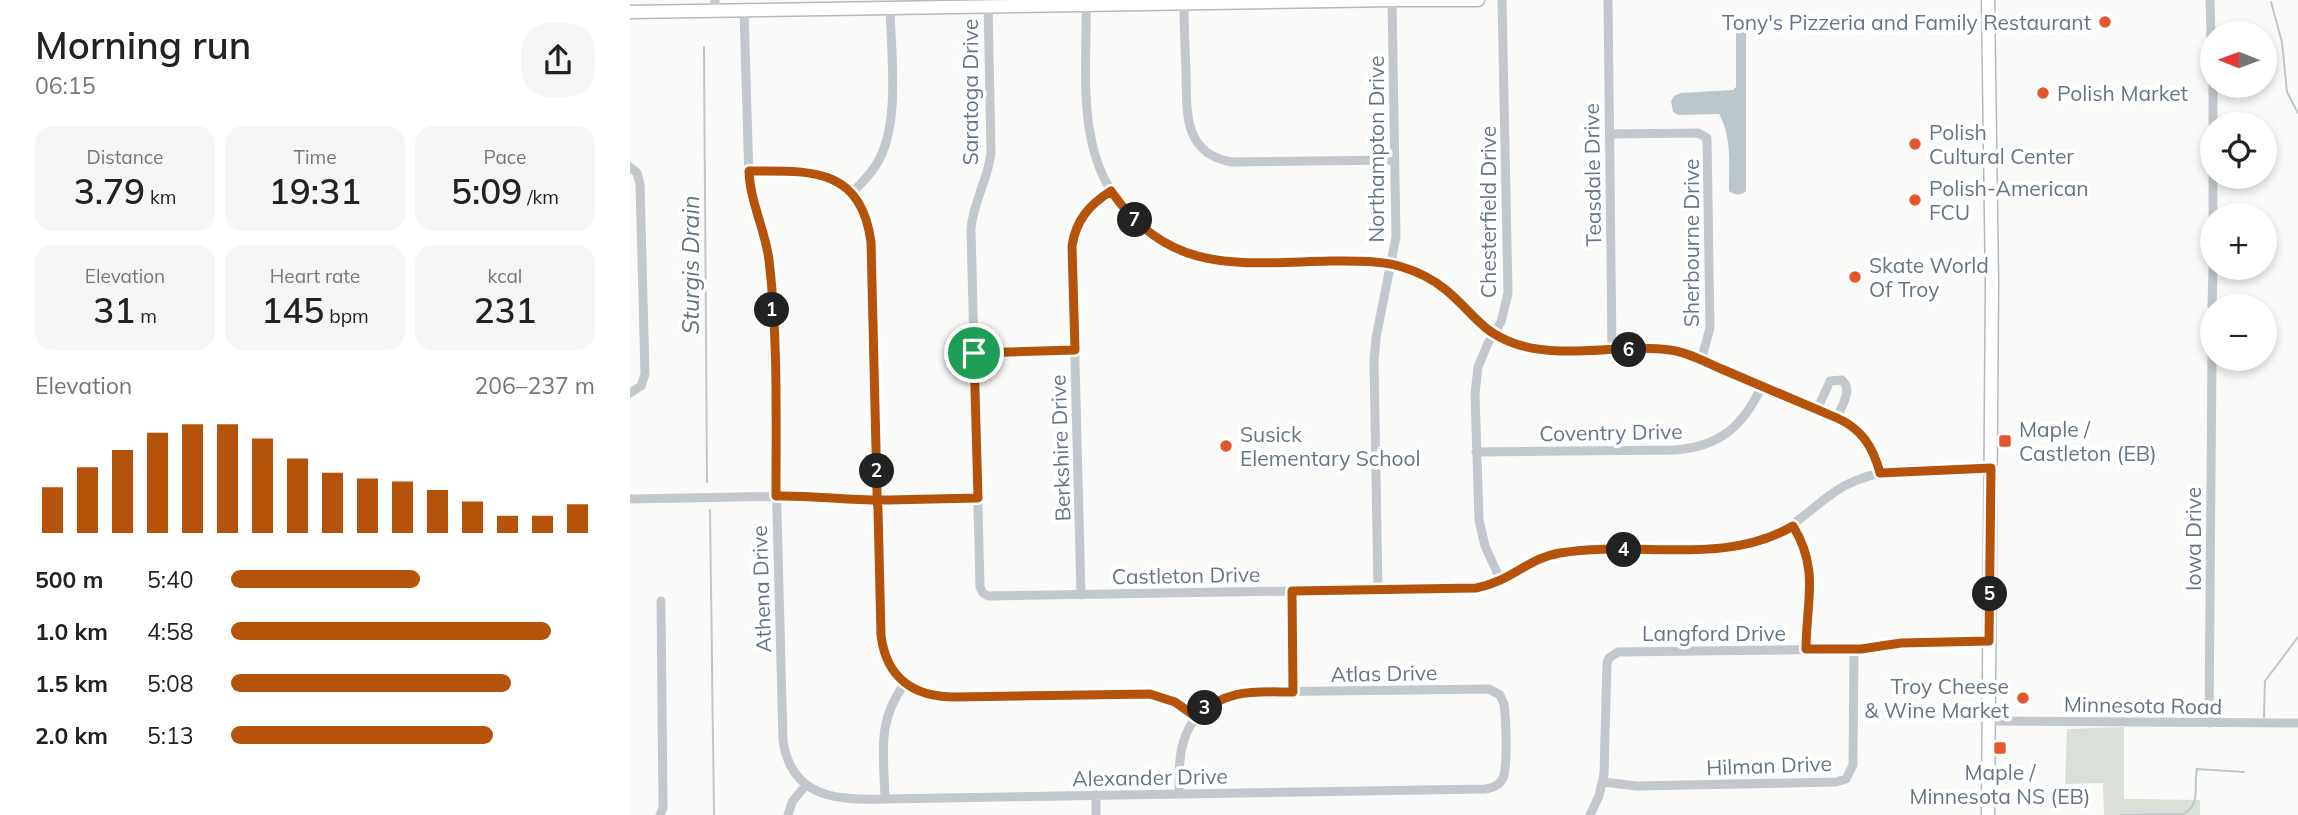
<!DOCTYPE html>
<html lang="en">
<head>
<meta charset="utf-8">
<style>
	body { margin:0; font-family:Mulish,sans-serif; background:#f6f6f6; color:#222; height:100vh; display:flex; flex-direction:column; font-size:26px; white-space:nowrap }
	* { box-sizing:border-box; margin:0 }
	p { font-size:23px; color:#767676 }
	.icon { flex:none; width:38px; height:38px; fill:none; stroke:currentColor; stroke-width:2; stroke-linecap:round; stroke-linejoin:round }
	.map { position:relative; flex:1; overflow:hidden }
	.sheet { display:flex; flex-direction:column; background:#fff; width:630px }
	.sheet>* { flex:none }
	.needle { width:46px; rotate:271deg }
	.fabs { position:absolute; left:1570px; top:21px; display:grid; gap:14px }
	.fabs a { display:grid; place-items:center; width:77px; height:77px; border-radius:50%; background:#fff; box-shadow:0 4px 10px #0003; font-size:35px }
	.pin { position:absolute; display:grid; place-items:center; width:60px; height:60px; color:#fff; margin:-30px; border:4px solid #fff; border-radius:50%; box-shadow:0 2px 7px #0007 }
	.km { position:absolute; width:35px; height:35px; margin:-18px; border-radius:50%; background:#222; color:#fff; font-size:19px; line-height:35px; text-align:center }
	.round { display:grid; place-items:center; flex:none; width:74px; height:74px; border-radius:28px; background:#f6f6f6 }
	.head { display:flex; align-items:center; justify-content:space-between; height:119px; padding:0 35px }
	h1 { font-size:38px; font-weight:600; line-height:52px }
	.figures { display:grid; grid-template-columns:repeat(3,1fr); gap:10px; height:119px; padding:7px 35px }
	.figures div { display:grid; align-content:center; border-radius:18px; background:#f6f6f6; text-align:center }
	.figures b { font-size:35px; font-weight:600 }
	.figures small { font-size:19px; font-weight:400 }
	.figures p { font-size:19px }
	.chart { height:196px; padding:14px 35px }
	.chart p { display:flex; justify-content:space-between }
	.chart svg { width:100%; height:126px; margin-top:7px; stroke:#b45309; stroke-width:6 }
	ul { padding:0 35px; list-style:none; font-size:23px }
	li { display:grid; grid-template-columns:112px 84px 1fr; align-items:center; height:52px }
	li i { height:18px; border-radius:9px; background:#b45309 }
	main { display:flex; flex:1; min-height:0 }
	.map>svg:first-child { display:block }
	.green { fill:#dadfd7 }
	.water { fill:#bbc7cb }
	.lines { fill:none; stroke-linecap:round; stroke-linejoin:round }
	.stream { stroke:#bbc7cb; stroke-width:2 }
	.secondary-casing { stroke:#b3babf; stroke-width:15 }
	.minor { stroke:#c3c8cc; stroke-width:9 }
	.secondary { stroke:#fff; stroke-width:12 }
	.route-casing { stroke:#fff; stroke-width:14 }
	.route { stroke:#b45309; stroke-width:9 }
	.poi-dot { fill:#e4572e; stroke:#fff; stroke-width:2.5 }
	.labels { text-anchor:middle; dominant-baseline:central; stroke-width:7; stroke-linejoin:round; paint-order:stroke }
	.poi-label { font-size:21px; fill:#657683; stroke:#fff; text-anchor:start }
	.street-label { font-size:21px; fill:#657683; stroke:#fff }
	.water-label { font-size:23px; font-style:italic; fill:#60757c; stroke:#fff }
</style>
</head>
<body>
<main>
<section class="sheet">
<div class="head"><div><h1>Morning run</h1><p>06:15</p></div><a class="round"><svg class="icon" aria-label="share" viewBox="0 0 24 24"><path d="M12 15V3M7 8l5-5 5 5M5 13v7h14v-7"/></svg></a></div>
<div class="figures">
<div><p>Distance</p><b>3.79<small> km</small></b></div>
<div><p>Time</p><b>19:31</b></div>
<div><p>Pace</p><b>5:09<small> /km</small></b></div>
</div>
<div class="figures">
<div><p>Elevation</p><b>31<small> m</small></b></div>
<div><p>Heart rate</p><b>145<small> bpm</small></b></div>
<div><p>kcal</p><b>231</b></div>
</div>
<div class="chart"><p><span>Elevation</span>206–237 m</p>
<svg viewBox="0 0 160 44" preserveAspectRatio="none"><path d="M5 44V28M15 44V21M25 44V15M35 44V9M45 44V6M55 44V6M65 44V11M75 44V18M85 44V23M95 44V25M105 44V26M115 44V29M125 44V33M135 44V38M145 44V38M155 44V34"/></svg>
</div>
<ul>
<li><b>500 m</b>5:40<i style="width:52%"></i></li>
<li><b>1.0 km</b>4:58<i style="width:88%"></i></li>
<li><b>1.5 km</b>5:08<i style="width:77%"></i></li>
<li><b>2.0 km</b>5:13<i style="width:72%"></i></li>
</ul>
</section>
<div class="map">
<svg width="1668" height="815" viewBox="0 0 1668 815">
	<rect width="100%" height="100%" fill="#fafaf8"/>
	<path class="green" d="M1494,727v72l76,1v15h-96l-1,-32 -38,1 2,-55z"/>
	<path class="water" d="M1108,26h8v165c-5,5 -11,4 -17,0 0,-25 3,-54 -10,-77l-41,1 -5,-3 -2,-11 3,-5 7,-3 52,-3 3,-3v-59z"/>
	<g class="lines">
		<path class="stream" d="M1641,2l11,40 5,50 11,21
			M74,47l3,435
			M80,510l4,305
			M1634,717l1,-36 33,-44
			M1491,815l62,-1c19,-9 10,-29 14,-45l47,3"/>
		<g class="secondary-casing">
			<path id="secondary" d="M762,0h86
				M1358,0l4,283 -4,532
				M0,12l761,-12"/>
		</g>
		<path class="minor" d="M85,0v11
			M358,0l3,153c-3,27 -18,49 -20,76l9,358 3,6 5,3 488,-8c33,-6 55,-31 88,-36 62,-8 137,8 196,-11 34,-10 54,-38 84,-55 44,-24 99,-16 147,-18
			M978,0l4,350
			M1580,0l2,71
			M554,4c0,22 1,44 2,66 1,40 -4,84 46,92l163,-2
			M456,5c1,43 -4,90 5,133 5,27 16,51 34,72 63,73 159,51 246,52 29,1 61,13 82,35 16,16 29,31 49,41 43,21 118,12 166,11l14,4 169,72 17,17 12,31
			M114,10l5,170 3,17 13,37 6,50 12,457c9,58 55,59 102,58l600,-10c7,-1 15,-4 18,-11 5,-12 3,-60 1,-74l-4,-9 -11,-6 -243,3c-20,3 -35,11 -50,25l-21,-15 -25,-8 -205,3 -20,-3 -20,-11
			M1583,86v38
			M980,134l88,-1 9,5 3,190 -9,33
			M0,167l7,6 3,11 5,190 -4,12 -11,7
			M119,171c37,0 73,-6 102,23
			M1583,215v-38
			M1582,306l1,-38
			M344,353l101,-3
			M1187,410l13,-29 12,-1c11,10 0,25 -5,38
			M846,452l198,-2c46,-3 69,-24 88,-64
			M0,499l168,-3 58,4 122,-3
			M1163,526c26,44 13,76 13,123
			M871,581l-16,-35 -6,-26 -4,-126 3,-27 10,-24 13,-21 7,-29 -6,-293
			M748,590l-4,-229 2,-23 20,-101 -4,-237
			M662,591l1,101
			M451,595l-9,-349c4,-26 17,-41 39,-55
			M1359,721l309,2
			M1579,723l3,-368
			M973,782l34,4 199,-4 10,-3 7,-14 1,-116
			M549,794c0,-28 -1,-54 17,-77
			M466,795v20
			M255,799c-1,-46 -9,-77 20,-116l-18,-22 -6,-26 -10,-393 -6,-26 -14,-22c9,-9 18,-18 25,-29 25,-38 15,-111 14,-157
			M30,815l3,-7 -2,-207
			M158,815l4,-13 14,-17
			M960,815l9,-19 5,-22 3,-111 2,-5 9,-6 236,-3 47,-6 88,-2"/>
		<use href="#secondary" class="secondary"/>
	</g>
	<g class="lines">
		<g class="route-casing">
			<path id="route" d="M344,353l4,145 -90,2c-38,1 -74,-5 -112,-4 0,-77 2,-160 -7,-236 -4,-31 -19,-58 -20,-89 60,0 112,-5 122,71l6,248c0,6 0,12 1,19l3,126c5,43 33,62 74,62l195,-3 25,8 21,15c31,-29 58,-25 97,-25l-1,-101 184,-3c34,-6 52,-30 84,-35 77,-13 163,14 233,-27 27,44 13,76 13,123h55l40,-6 88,-2 2,-173 -111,5c-7,-26 -18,-44 -43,-55 -38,-16 -75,-32 -113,-48 -17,-7 -36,-18 -54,-20 -50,-7 -104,10 -154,-6 -37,-13 -43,-32 -70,-54 -14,-12 -30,-19 -47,-24 -23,-6 -46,-5 -69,-5 -91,2 -160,15 -219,-70 -22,14 -35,29 -39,55l3,104 -101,3"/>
		</g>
		<use href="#route" class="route"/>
	</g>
	<g class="poi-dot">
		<circle cx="1475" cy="22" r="7"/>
		<circle cx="1413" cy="93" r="7"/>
		<circle cx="1285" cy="144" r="7"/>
		<circle cx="1285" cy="200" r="7"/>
		<circle cx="1225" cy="277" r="7"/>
		<rect x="1368" y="434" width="14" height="14" rx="3.5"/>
		<circle cx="596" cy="446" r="7"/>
		<circle cx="1393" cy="698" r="7"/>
		<rect x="1363" y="741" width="14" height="14" rx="3.5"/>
	</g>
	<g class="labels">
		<g class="poi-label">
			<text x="1461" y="22" text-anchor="end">Tony's Pizzeria and Family Restaurant</text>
			<text x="1427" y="93">Polish Market</text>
			<text x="1299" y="132">Polish<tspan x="1299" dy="24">Cultural Center</tspan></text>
			<text x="1299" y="188">Polish-American<tspan x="1299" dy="24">FCU</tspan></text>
			<text x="1239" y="265">Skate World<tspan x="1239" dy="24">Of Troy</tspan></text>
			<text x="1389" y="429">Maple /<tspan x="1389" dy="24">Castleton (EB)</tspan></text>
			<text x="610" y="434">Susick<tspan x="610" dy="24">Elementary School</tspan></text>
			<text x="1379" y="686" text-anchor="end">Troy Cheese<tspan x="1379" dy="24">&amp; Wine Market</tspan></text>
			<text x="1370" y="772" text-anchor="middle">Maple /<tspan x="1370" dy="24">Minnesota NS (EB)</tspan></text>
		</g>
		<g class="street-label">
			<text transform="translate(340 92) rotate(-90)">Saratoga Drive</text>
			<text transform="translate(746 149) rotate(-90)">Northampton Drive</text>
			<text transform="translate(962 175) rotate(-91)">Teasdale Drive</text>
			<text transform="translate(858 212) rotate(-90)">Chesterfield Drive</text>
			<text transform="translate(1061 243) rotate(-90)">Sherbourne Drive</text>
			<text transform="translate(981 432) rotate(-1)">Coventry Drive</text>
			<text transform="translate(430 448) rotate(-92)">Berkshire Drive</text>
			<text transform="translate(1563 539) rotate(-90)">Iowa Drive</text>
			<text transform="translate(556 575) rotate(-1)">Castleton Drive</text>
			<text transform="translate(131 589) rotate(-92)">Athena Drive</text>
			<text x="1084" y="633">Langford Drive</text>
			<text transform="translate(754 673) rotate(-1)">Atlas Drive</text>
			<text transform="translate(1513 705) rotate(1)">Minnesota Road</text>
			<text transform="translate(1139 765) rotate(-2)">Hilman Drive</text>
			<text transform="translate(520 777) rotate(-1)">Alexander Drive</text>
		</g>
		<g class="water-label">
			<text transform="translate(60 265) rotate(-90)">Sturgis Drain</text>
		</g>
	</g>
</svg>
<div class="fabs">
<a><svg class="needle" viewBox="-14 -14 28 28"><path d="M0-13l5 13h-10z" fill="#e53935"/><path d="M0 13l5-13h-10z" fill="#767676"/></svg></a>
<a><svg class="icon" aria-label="locate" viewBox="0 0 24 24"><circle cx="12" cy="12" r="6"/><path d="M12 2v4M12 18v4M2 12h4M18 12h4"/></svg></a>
<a>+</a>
<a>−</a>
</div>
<div class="pin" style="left:344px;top:353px;background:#1e9e55"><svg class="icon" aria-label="arrive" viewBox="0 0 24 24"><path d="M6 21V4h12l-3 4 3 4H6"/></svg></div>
<b class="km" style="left:142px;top:310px">1</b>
<b class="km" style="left:247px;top:471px">2</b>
<b class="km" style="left:575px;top:708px">3</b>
<b class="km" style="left:994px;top:550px">4</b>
<b class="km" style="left:1360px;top:594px">5</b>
<b class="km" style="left:999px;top:350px">6</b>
<b class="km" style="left:505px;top:220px">7</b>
</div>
</main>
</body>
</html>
